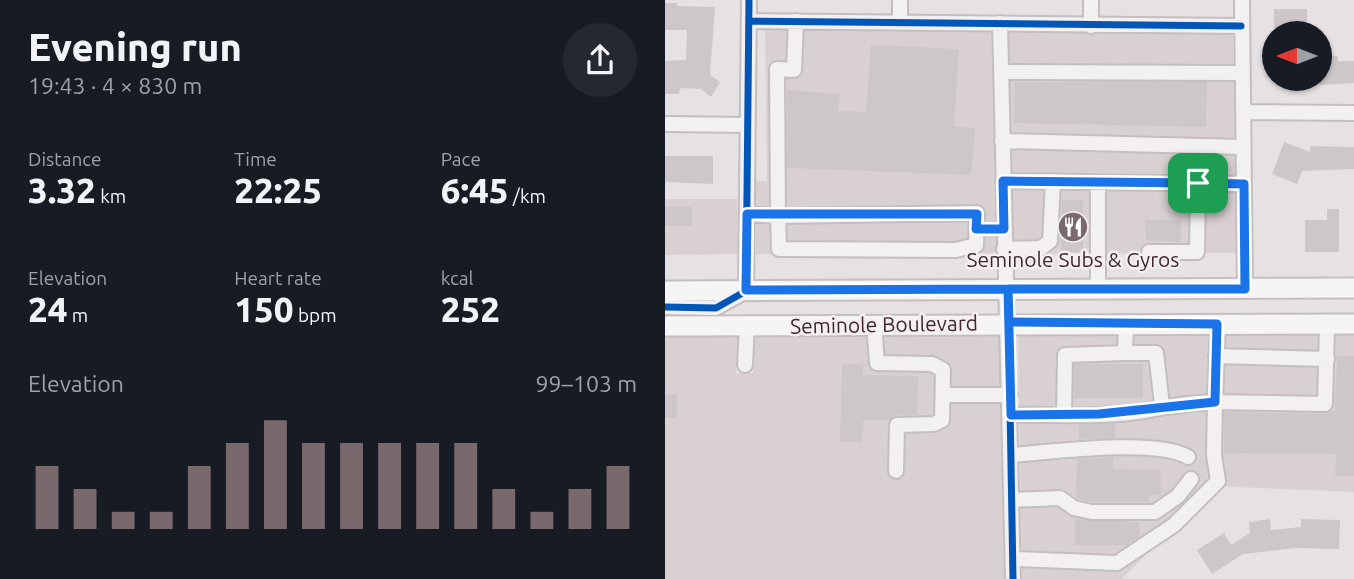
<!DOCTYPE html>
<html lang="en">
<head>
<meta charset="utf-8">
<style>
	body { margin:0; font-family:Ubuntu,sans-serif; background:#242831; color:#f1f3f6; height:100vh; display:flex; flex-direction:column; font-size:26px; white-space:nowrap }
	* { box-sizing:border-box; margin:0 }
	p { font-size:23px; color:#9ea1a6 }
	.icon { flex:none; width:38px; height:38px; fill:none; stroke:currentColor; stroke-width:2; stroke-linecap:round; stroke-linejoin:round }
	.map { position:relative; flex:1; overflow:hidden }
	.sheet { display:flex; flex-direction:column; background:#171b24; width:665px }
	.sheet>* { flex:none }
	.needle { width:46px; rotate:270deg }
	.tools { position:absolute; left:597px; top:21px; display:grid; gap:14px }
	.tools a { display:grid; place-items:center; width:70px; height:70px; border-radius:50%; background:#171b24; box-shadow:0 2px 5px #0004; font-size:35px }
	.pin { position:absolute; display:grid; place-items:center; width:60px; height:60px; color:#fff; margin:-30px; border-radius:14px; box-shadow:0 4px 10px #0006 }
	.round { display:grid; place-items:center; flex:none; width:74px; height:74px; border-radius:37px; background:#242831 }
	.headline { display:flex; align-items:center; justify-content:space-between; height:119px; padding:0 28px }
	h1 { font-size:38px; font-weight:800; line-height:52px }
	.stats { display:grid; grid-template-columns:repeat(3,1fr); gap:10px; height:119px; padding:7px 28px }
	.stats div { display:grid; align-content:center }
	.stats b { font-size:35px; font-weight:800 }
	.stats small { font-size:19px; font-weight:400 }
	.stats p { font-size:19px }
	.chart { height:196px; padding:14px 28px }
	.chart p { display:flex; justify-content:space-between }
	.chart svg { width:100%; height:126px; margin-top:7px; stroke:#79696d; stroke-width:6 }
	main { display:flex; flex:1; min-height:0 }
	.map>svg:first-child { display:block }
	.built { fill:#d9d0d2 }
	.building { fill:#cdc7c9 }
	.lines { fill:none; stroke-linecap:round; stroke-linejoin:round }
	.minor-casing { stroke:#c3bec0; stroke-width:18 }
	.major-casing { stroke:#c4bec0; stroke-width:23 }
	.minor { stroke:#f3f0f1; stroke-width:14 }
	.major { stroke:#f6f5f5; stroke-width:19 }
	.cycleway-casing { stroke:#f5eff1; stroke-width:11 }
	.cycleway { stroke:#0057b8; stroke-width:7 }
	.route-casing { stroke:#fff; stroke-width:14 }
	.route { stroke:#1a73e8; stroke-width:9 }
	.labels { text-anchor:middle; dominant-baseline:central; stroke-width:5; stroke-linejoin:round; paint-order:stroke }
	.poi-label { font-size:21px; fill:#3e292e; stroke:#f5eff1 }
	.street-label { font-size:21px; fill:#3e292e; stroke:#f5eff1 }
</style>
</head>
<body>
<main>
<section class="sheet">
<div class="headline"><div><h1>Evening run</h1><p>19:43 · 4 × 830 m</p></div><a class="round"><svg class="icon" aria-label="share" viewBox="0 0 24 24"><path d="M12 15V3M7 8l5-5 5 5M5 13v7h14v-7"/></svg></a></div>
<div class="stats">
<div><p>Distance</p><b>3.32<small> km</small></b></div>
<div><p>Time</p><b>22:25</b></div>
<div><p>Pace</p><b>6:45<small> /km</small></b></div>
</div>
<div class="stats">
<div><p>Elevation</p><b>24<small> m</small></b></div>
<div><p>Heart rate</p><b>150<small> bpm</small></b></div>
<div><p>kcal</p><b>252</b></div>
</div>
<div class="chart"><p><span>Elevation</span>99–103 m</p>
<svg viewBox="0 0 160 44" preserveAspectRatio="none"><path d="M5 44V22M15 44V30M25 44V38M35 44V38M45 44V22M55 44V14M65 44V6M75 44V14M85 44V14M95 44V14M105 44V14M115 44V14M125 44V30M135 44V38M145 44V30M155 44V22"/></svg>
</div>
</section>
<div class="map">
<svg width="689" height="579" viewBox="0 0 689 579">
	<rect width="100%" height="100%" fill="#e6e1e3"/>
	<path class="built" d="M100,29l468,5 3,219 -480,1v-73h11z
		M0,199h72l1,55 -73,1z
		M335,330l4,249h-339v-246h73l-2,40h17l2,-40z
		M353,330l336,2v160l-141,-6 -91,93h-100z"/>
	<path class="building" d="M0,3h12v3l38,1 -5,68 10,7 -9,15 -10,-8 -21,-1 -1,6h-14v-33l21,-1 1,-30h-22z
		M609,9h33v24h-33z
		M206,45l88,4 -5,78 21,1 -4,47 -184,-7v-78l52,4 -1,17 28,1z
		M654,56h19v5h16v22l-35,2z
		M350,82h192l-1,45 -192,-4z
		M619,142l26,10v-6l44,1v22l-52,2 -5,13 -25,-10z
		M0,156h48v28l-48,-2z
		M397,200h21v52h-22z
		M0,206l27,1v19h-27z
		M662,209h12v43h-34v-32h22z
		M480,220h36v22l-35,-2z
		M672,356h17v120h-19l1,-22 -112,-1v-41l101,2 10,-3z
		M177,364l21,1v10l55,1 -1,39h-21l-7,5h-26l-1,22h-22z
		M409,364h69v34h-69z
		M0,394h12v24h-12z
		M450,424v14l-36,1v-14z
		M448,457v12l48,1v25h-12v7h-56l-17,-4 1,-39z
		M410,519l64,3v15l-12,8h-52z
		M605,519l1,11 30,-3v-8l39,1 -1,29 -44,-1 -52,6 -31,20 -15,-24 27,-17 7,12 19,-12 -1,-11z"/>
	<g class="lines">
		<g class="minor-casing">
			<path id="minor" d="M577,0l3,289
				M84,21l492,5
				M235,21v-21
				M335,23l13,556
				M426,26v-26
				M336,72l241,1
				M578,112l111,1
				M0,124l83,1
				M337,141l241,6
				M338,181l241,3
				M433,182v107
				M312,213l-1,32 -20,5 -177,-1 -1,-33z
				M82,214l31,2 -1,-147 17,1 2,-49
				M339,249l37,-1 9,-7 3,-60
				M484,252h48l1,-69
				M0,307l51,1 30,-17 3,-291
				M209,324l3,39 55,1 11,6 -1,50 -8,4 -37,1 -1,46
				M553,324l-3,78 110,2 2,-80
				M460,353h31l6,52
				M551,356l111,3
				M80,365l2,-40
				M278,395h67
				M399,414l1,-59 60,-2 1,-30
				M346,415c43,-1 90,3 133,-4 24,-5 46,-8 71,-9l-1,53 4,26 -44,44 -57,38 -104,-4
				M347,455c39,-3 144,-17 176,2
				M347,500l48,-2 14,10 18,4h63l23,-16 13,-17"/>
		</g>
		<g class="major-casing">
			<path id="major" d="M0,291l689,-3
				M0,326l689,-2"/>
		</g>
		<use href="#minor" class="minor"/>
		<use href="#major" class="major"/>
		<g class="cycleway-casing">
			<path id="cycleway" d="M84,21l492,5
				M343,289l5,290
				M0,307l51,1 30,-17 3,-291"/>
		</g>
		<use href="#cycleway" class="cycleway"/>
	</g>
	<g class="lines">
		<g class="route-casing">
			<path id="route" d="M533,183l-195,-2 1,48h-28l1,-15h-230l-1,76 262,-1 3,126 88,-1 116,-12 2,-78 -208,-2 -1,-33h237l-1,-105 -46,-1"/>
		</g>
		<use href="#route" class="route"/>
	</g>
	<defs>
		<g id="restaurant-disc" transform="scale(1.575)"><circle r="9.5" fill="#79696d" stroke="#f5eff1"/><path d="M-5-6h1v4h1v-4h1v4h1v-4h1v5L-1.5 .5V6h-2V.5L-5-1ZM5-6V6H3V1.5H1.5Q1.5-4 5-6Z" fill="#fff"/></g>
	</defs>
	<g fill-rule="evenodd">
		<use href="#restaurant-disc" x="408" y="227"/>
	</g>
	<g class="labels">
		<g class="poi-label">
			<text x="408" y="259">Seminole Subs &amp; Gyros</text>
		</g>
		<g class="street-label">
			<text transform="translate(219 324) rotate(-1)">Seminole Boulevard</text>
		</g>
	</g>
</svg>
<div class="tools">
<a><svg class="needle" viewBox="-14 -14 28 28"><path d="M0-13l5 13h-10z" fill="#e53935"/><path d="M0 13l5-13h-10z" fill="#9ea1a6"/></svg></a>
</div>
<div class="pin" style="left:533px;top:183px;background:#1e9e55"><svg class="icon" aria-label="arrive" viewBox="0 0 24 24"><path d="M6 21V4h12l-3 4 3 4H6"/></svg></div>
</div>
</main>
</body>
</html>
